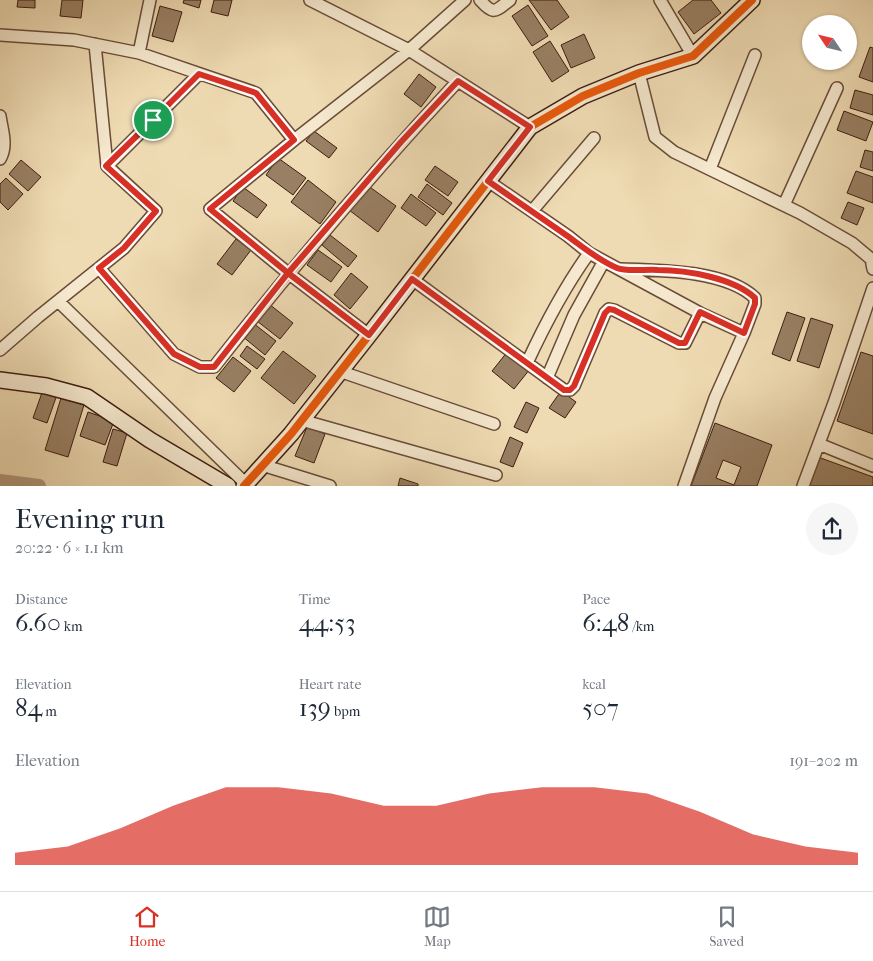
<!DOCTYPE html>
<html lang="en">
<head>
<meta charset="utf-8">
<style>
	body { margin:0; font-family:"IM FELL French Canon",serif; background:#f6f6f7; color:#1f2937; height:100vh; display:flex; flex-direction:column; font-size:19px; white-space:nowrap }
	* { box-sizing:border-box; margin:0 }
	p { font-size:16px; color:#747a83 }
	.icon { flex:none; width:28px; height:28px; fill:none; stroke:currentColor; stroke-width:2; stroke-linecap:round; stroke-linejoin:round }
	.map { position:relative; height:486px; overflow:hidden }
	.sheet { display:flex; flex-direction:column; background:#fff; flex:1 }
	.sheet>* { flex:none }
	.needle { width:32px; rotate:305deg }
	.buttons { position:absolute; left:802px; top:15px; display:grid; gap:10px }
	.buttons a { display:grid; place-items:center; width:55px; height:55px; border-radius:50%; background:#fff; box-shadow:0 1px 4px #0004; font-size:25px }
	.pin { position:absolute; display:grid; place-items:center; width:42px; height:42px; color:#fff; margin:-21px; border:2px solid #fff; border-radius:50%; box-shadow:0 1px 5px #0007 }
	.round { display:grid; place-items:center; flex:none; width:52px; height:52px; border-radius:26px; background:#f6f6f7 }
	.summary { display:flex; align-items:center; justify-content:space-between; height:85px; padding:0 15px }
	h1 { font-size:28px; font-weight:600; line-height:38px }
	.stats { display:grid; grid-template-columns:repeat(3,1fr); gap:8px; height:85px; padding:5px 15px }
	.stats div { display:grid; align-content:center }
	.stats b { font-size:25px; font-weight:600 }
	.stats small { font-size:14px; font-weight:400 }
	.stats p { font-size:14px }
	.chart { height:140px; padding:10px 15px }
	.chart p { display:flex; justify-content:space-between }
	.chart svg { width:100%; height:90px; margin-top:5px; fill:#d93025; opacity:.7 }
	.tabs { display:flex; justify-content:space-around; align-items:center; height:70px; border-top:1px solid #e0e1e3; background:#fff; font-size:14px; color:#747a83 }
	.tabs a { display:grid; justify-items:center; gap:2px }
	.tabs .selected { color:#d93025 }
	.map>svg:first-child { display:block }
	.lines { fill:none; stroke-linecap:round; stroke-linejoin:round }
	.canal { stroke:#b29a7b; stroke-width:14 }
	.building { fill:#998064; stroke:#3c1d0f; fill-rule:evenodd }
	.street-casing { stroke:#694c38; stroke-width:14 }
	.secondary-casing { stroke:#3c1d0f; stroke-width:18 }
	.street { stroke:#f5e8ce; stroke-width:11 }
	.secondary { stroke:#f5e8ce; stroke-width:15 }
	.cycleway-casing { stroke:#f5e8ce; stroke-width:11 }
	.cycleway { stroke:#e8590c; stroke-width:8 }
	.route-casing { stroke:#fff; stroke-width:10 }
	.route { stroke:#d93025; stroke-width:6 }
</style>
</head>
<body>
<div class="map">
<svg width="873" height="486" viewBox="0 0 873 486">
	<rect width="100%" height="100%" fill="#efdbb3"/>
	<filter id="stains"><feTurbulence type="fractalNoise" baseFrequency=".004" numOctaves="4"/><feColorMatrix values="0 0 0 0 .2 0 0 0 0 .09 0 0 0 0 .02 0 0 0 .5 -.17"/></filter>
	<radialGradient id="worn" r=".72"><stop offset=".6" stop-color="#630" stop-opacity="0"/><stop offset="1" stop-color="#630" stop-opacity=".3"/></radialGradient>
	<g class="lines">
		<path class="canal" d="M0,481l39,5"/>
	</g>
	<path class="building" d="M18,0h17v8l-18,-1z
		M62,0h21l-2,18 -21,-2z
		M184,0h17l-2,8 -16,-5z
		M214,0h18l-4,16 -17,-4z
		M529,0h28l12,17 -18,13z
		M693,0h18l10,13 -27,21 -16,-22z
		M528,5l20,31 -16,10 -20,-30z
		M160,6l22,6 -9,30 -21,-6z
		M584,34l11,24 -24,10 -10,-23z
		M550,41l19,30 -17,11 -19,-30z
		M870,47l3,1v34l-14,-5z
		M419,74l17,13 -15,20 -17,-13z
		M855,90l18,5v20l-23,-7z
		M844,111l29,11 -7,19 -29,-11z
		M314,131l23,17 -8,10 -23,-17z
		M865,150l8,2v19l-13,-4z
		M278,158l28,20 -13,17 -27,-20z
		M21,160l20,17 -13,14 -19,-17z
		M435,166l23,16 -10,14 -23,-16z
		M856,171l17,6v26l-26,-10z
		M6,178l17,16 -15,16 -8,-8v-18z
		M308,180l28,22 -16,22 -29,-22z
		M427,184l25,19 -9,12 -25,-18z
		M367,185l29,21 -18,26 -29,-22z
		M243,187l24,18 -10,13 -24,-17z
		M411,194l25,19 -10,13 -25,-18z
		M848,202l16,6 -7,17 -16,-7z
		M330,235l27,21 -9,11 -26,-22z
		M236,239l15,11 -19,25 -15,-11z
		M318,250l24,17 -11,15 -24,-17z
		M351,273l17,14 -18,22 -16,-14z
		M269,304l24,19 -13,16 -23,-18z
		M787,312l18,6 -15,43 -18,-7z
		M811,318l22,7 -14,43 -22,-7z
		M253,323l23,18 -11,14 -23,-19z
		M247,346l18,13 -8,10 -17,-13z
		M283,351l33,25 -22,28 -33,-26z
		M508,351l22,18 -16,20 -22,-18z
		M861,352l12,4v78l-36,-13z
		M233,357l18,14 -17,21 -18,-14z
		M44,387l14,5 -11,31 -14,-5z
		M561,391l15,11 -11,16 -16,-10z
		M61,398l23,7 -16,52 -23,-7z
		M526,402l13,6 -12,25 -13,-6z
		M88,412l26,9 -9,24 -25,-9z
		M715,423l57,22 -15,41h-66zM723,460l18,7 -7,18 -18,-7z
		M307,427l18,7 -11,29 -19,-7z
		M113,429l14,4 -10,33 -14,-4z
		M510,437l13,6 -10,24 -13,-5z
		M818,457l55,20v9h-65z
		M400,478l18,6v2h-20z"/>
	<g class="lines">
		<g class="street-casing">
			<path id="street" d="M150,0l-11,53 117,40 38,47 115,-90 -99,-50
				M465,0l-56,50 121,77
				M480,0c14,16 15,11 30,0
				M660,0l33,56
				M0,35l74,5 65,13
				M639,73l16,64 19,15 126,61 52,30 19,16 2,10
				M0,116c2,14 8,30 0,43
				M294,140l-84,69 78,64 81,62
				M107,166l92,-92
				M710,169l45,-114
				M488,181l80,55 21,17 111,60 44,20 -29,65 -31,88
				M784,205l53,-117
				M532,211l62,-73
				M99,268l75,86 26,13h14c78,-99 158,-194 244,-286
				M621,269c38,1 105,1 134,29v6l-11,29
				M412,279l152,111h6l4,-4 31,-73 4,-4 5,1 65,33h6l15,-30
				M58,301l188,183
				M0,350l38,-33 86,-69 32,-37 -49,-45 -12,-122
				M527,363c18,-39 37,-75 62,-110
				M339,371l155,53
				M547,378l27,-63 30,-54
				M301,420l195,55
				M819,444l54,22
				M262,465l68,21
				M803,486l31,-83 39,-115"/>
		</g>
		<g class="secondary-casing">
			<path id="secondary" d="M0,380l46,6 41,11 63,43 78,46
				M244,486l47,-52 78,-99 161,-208 53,-31 56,-23 54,-17 59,-56"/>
		</g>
		<use href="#street" class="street"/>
		<use href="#secondary" class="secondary"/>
		<g class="cycleway-casing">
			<path id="cycleway" d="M99,268l75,86 26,13h14c78,-99 158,-194 244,-286
				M244,486l47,-52 78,-99 161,-208 53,-31 56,-23 54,-17 59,-56"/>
		</g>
		<use href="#cycleway" class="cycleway"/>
	</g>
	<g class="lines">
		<g class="route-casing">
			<path id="route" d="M153,120l46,-46 57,19 38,47 -84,69 78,64 81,62 43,-56 152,111h6l4,-4 31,-73 4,-4 5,1 65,33h6l15,-31 44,21 11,-29v-6c-21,-20 -69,-28 -97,-28 -11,-1 -32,2 -41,-2 -19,-8 -34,-21 -51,-33 -26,-18 -52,-36 -78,-54l42,-54 -72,-46 -57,61 -113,131 -74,94h-14l-26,-13 -75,-86 25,-20 32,-37 -50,-45 47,-46"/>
		</g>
		<use href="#route" class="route"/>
	</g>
	<rect width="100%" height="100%" filter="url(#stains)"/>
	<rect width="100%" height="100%" fill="url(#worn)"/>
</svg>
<div class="buttons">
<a><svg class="needle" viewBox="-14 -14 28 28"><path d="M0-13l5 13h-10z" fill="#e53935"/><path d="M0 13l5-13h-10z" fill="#747a83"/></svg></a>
</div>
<div class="pin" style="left:153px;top:120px;background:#1e9e55"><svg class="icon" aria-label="arrive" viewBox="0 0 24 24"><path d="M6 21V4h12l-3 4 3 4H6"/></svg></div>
</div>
<section class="sheet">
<div class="summary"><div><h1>Evening run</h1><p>20:22 · 6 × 1.1 km</p></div><a class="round"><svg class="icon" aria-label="share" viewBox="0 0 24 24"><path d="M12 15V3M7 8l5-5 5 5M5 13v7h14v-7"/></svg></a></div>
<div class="stats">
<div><p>Distance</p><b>6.60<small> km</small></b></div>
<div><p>Time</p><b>44:53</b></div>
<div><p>Pace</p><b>6:48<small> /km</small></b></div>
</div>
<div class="stats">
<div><p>Elevation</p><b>84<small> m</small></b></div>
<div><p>Heart rate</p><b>139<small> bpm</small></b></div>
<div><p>kcal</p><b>507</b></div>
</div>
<div class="chart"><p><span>Elevation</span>191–202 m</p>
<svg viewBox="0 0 160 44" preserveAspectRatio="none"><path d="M0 44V38L10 35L20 26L30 15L40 6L50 6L60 9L70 15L80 15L90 9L100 6L110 6L120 9L130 18L140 29L150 35L160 38V44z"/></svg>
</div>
</section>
<nav class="tabs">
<a class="selected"><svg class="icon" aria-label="home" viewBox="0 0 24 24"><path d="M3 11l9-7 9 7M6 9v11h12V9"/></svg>Home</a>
<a><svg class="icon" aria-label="map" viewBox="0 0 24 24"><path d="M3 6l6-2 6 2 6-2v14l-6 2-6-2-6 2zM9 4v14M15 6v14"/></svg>Map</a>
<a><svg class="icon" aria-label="saved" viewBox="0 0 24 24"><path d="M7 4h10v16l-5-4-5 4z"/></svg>Saved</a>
</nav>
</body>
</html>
